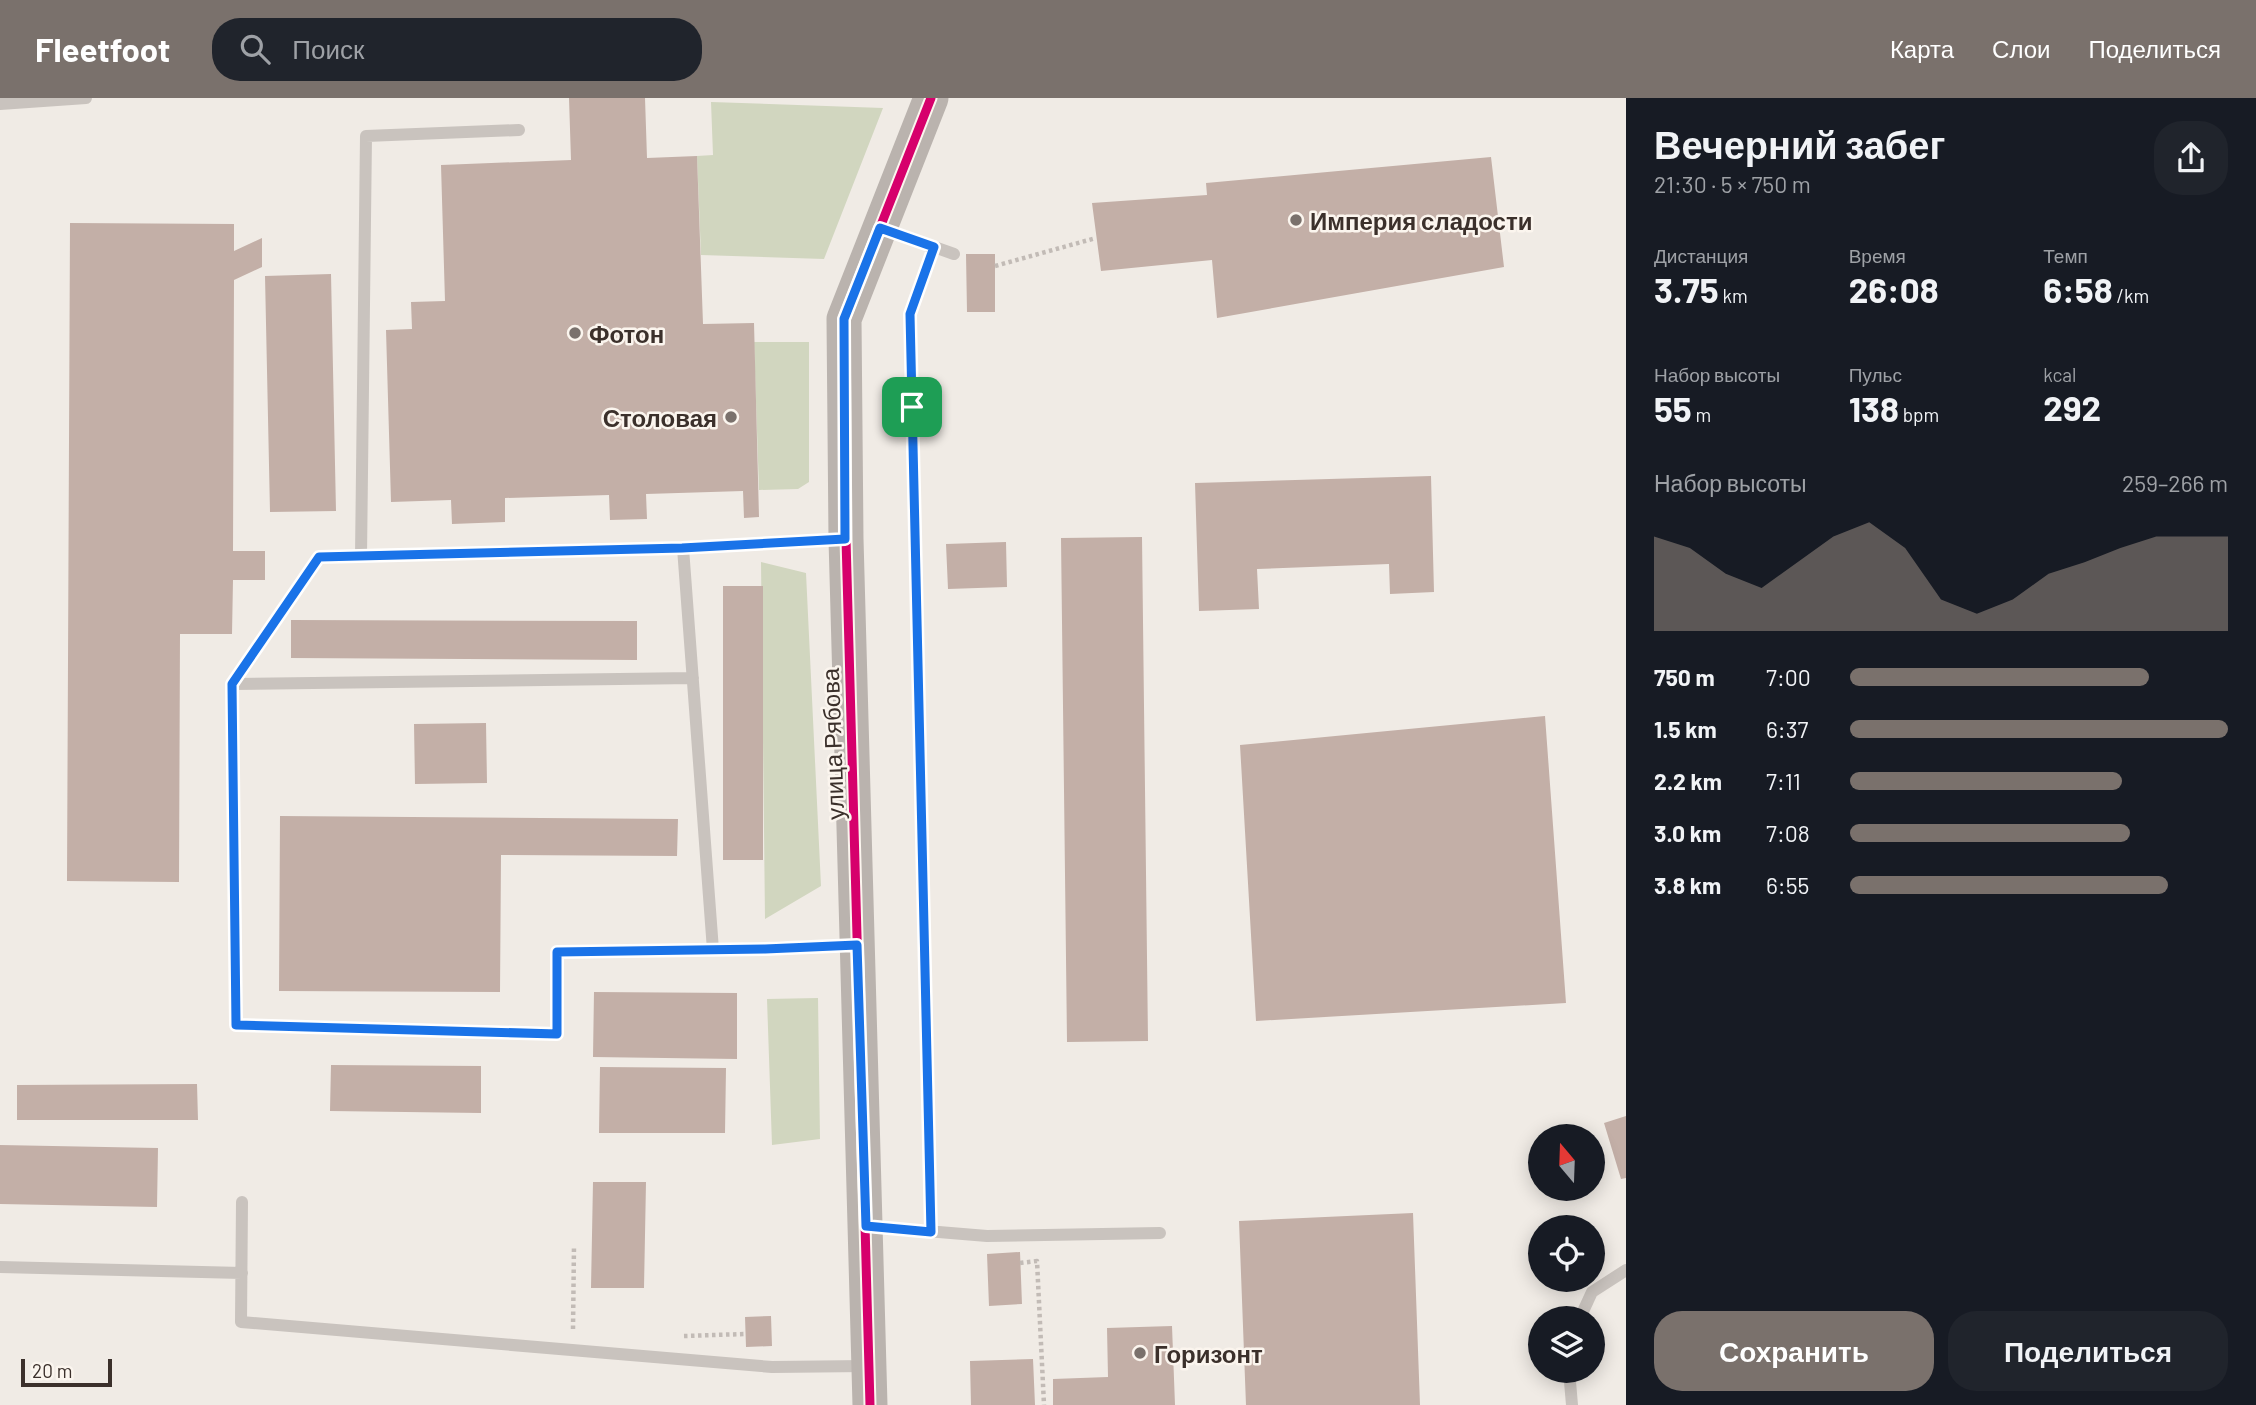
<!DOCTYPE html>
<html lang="ru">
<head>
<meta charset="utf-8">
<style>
	body { margin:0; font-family:Barlow,sans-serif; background:#20242c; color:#f1f3f6; height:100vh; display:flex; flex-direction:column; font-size:26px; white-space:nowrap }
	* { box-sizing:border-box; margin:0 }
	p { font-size:23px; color:#9ea1a6 }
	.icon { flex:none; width:38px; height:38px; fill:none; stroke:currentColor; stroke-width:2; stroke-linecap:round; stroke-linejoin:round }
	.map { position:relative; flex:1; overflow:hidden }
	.details { display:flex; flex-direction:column; background:#171b24; width:630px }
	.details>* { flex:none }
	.needle { width:46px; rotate:341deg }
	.buttons { position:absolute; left:1528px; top:1026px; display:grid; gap:14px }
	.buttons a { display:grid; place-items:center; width:77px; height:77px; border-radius:50%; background:#171b24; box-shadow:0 4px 18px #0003; font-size:35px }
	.scale { position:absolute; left:21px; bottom:18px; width:91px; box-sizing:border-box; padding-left:7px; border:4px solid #3b302b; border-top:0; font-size:19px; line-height:24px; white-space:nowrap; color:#3b302b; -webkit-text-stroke:5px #fbf5ee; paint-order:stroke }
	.pin { position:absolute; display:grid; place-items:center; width:60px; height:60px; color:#fff; margin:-30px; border-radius:14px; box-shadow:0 4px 10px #0006 }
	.round { display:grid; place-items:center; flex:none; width:74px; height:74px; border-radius:28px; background:#20242c }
	.overview { display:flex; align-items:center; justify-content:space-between; height:119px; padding:0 28px }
	h1 { font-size:38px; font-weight:700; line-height:52px }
	.figures { display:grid; grid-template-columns:repeat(3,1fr); gap:10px; height:119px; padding:7px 28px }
	.figures div { display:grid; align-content:center }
	.figures b { font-size:35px; font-weight:700 }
	.figures small { font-size:19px; font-weight:400 }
	.figures p { font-size:19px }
	.chart { height:196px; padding:14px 28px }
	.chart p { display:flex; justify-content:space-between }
	.chart svg { width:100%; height:126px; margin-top:7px; fill:#7a716c; opacity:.7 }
	.cta { display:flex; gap:14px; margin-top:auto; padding:14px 28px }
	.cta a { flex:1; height:80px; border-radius:28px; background:#7a716c; color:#fff; font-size:28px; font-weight:700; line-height:80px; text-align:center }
	.cta a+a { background:#20242c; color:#f1f3f6 }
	ul { padding:0 28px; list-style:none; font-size:23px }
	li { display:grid; grid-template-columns:112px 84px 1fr; align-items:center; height:52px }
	li i { height:18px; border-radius:9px; background:#7a716c }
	header { display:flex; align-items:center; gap:42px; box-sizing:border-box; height:98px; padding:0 35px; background:#7a716c; color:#fff }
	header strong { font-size:33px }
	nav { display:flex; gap:38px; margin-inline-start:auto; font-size:24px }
	.search { width:490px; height:63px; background:#20242c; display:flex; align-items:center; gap:18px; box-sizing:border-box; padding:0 24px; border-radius:28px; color:#9ea1a6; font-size:26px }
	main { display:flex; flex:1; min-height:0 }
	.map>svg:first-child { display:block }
	.green { fill:#d1d6bf }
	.building { fill:#c3afa7 }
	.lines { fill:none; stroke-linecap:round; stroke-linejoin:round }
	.path { stroke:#c2bbb6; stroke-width:4.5; stroke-dasharray:3.5 3.5; stroke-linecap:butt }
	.lane { stroke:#c9c3be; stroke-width:12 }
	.secondary { stroke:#bab3ae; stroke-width:35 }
	.cycleway-casing { stroke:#fbf5ee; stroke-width:13 }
	.cycleway { stroke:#d6006c; stroke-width:9 }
	.route-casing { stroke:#fff; stroke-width:14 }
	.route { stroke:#1a73e8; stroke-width:9 }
	.poi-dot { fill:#7a716c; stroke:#fbf5ee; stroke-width:2.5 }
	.labels { text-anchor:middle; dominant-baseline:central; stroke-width:5; stroke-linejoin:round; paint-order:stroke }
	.poi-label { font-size:24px; font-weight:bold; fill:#3b302b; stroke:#fbf5ee; text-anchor:start }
	.street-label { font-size:24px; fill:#3b302b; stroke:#fbf5ee }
</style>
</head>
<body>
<header>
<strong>Fleetfoot</strong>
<div class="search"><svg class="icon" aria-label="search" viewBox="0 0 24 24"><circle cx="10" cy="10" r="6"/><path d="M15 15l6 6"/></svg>Поиск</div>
<nav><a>Карта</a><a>Слои</a><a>Поделиться</a></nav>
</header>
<main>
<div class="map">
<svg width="1626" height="1307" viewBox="0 0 1626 1307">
	<rect width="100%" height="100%" fill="#f0ebe5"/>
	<path class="green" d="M711,4l172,6 -59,151 -123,-4 -4,-99 16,-1z
		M754,244h55v140l-11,7 -39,1z
		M761,464l45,11 15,313 -56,33z
		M818,900l2,141 -48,6 -5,-146z"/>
	<path class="building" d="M569,0h76l2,60 50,-2 6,168 51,-1 5,194 -15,1 -1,-27 -97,3 1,25 -37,1 -1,-25 -104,3v24l-53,2 -1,-24 -60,2 -5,-172 26,-1 -1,-27 34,-1 -4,-136 130,-5z
		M1491,59l13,110 -287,51 -5,-58 -111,11 -9,-68 115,-8 -1,-12z
		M70,125l164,1v27l28,-13v29l-28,13 -1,271h32v29h-32l-1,54h-52l-1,248 -112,-1z
		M966,156h29v58h-28z
		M331,176l5,237 -66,1 -5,-236z
		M1431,378l3,116 -44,2 -1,-30 -132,5 2,40 -60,2 -4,-128z
		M1142,439l6,504 -81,1 -6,-504z
		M1006,444l1,45 -59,2 -2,-45z
		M723,488h40v274h-40z
		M291,522l346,1v39l-346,-2z
		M1545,618l21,287 -310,18 -16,-276z
		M486,625l1,60 -72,1 -1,-60z
		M280,718l398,3 -1,37 -176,-1 -1,137 -221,-1z
		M594,894l143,1v66l-144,-2z
		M331,967l150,1v47l-151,-2z
		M600,969l126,1 -1,65h-126z
		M197,986l1,36h-181v-35z
		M1626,1018v62l-5,1 -17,-56z
		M0,1047l158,3 -1,59 -157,-3z
		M593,1084h53l-2,106h-53z
		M1413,1115l7,192h-174l-7,-184z
		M1020,1154l2,52 -33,2 -2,-52z
		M771,1218l1,30 -26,1 -1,-30z
		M1172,1228l3,79h-122v-26l55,-2 -1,-49z
		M1033,1261l2,46h-64l-1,-44z"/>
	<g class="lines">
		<path class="path" d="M995,168l101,-28
			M1020,1165l17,-2 7,144
			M573,1231l1,-84
			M684,1238l61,-2"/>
		<path class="lane" d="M0,6l86,-6
			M883,131l71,25
			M683,450l30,402 -156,2v82l-321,-9 -4,-341 87,-127 364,-9 161,-9
			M361,458l5,-420 153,-6
			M232,586l461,-6
			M713,852l143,-5
			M242,1104l-1,120 531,45 94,-1
			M866,1128l121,10 173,-3
			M931,1134l-21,-918 24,-67
			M0,1169l242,6
			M1580,1220l12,-26 34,-22
			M1569,1272l3,35"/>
		<path class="secondary" d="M870,1307l-24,-866 -2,-220 87,-221"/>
		<g class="cycleway-casing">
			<path id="cycleway" d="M870,1307l-24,-866 -2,-220 87,-221"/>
		</g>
		<use href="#cycleway" class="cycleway"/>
	</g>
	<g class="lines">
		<g class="route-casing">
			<path id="route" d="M880,130l54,19 -24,67 21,918 -65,-6 -9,-281 -92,4 -208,3v82l-321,-9 -4,-341 87,-127 363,-9 163,-9 -1,-220z"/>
		</g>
		<use href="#route" class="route"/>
	</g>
	<g class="poi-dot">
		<circle cx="1296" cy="122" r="7"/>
		<circle cx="575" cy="235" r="7"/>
		<circle cx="731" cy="319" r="7"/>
		<circle cx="1140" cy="1255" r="7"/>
	</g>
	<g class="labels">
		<g class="poi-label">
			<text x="1310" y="122">Империя сладости</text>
			<text x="589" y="235">Фотон</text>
			<text x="717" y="319" text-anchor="end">Столовая</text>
			<text x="1154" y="1255">Горизонт</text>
		</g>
		<g class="street-label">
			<text transform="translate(832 646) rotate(-92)">улица Рябова</text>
		</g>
	</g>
</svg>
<div class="buttons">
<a><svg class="needle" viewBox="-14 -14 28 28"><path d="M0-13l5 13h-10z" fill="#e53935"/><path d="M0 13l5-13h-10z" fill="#9ea1a6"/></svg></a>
<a><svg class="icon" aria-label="locate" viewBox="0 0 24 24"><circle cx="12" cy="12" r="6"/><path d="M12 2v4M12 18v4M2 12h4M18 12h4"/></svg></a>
<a><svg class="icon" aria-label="layers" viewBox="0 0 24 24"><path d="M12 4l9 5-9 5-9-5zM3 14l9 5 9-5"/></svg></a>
</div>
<div class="scale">20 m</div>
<div class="pin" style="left:912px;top:309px;background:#1e9e55"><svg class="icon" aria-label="arrive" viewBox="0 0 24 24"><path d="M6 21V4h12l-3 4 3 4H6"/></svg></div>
</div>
<section class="details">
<div class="overview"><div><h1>Вечерний забег</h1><p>21:30 · 5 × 750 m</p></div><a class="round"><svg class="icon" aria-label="share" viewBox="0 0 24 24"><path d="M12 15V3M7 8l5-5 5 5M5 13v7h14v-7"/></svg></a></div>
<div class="figures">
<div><p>Дистанция</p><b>3.75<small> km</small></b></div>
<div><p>Время</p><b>26:08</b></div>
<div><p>Темп</p><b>6:58<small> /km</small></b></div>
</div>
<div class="figures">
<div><p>Набор высоты</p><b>55<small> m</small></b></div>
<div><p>Пульс</p><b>138<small> bpm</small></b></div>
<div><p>kcal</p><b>292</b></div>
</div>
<div class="chart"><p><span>Набор высоты</span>259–266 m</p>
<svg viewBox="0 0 160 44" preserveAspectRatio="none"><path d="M0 44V11L10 15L20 24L30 29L40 20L50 11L60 6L70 15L80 33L90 38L100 33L110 24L120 20L130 15L140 11L150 11L160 11V44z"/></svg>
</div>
<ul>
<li><b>750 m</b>7:00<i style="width:79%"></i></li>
<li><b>1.5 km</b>6:37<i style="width:100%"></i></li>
<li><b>2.2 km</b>7:11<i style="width:72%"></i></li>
<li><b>3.0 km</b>7:08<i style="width:74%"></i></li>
<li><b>3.8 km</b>6:55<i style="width:84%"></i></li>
</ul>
<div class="cta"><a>Сохранить</a><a>Поделиться</a></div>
</section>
</main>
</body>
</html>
